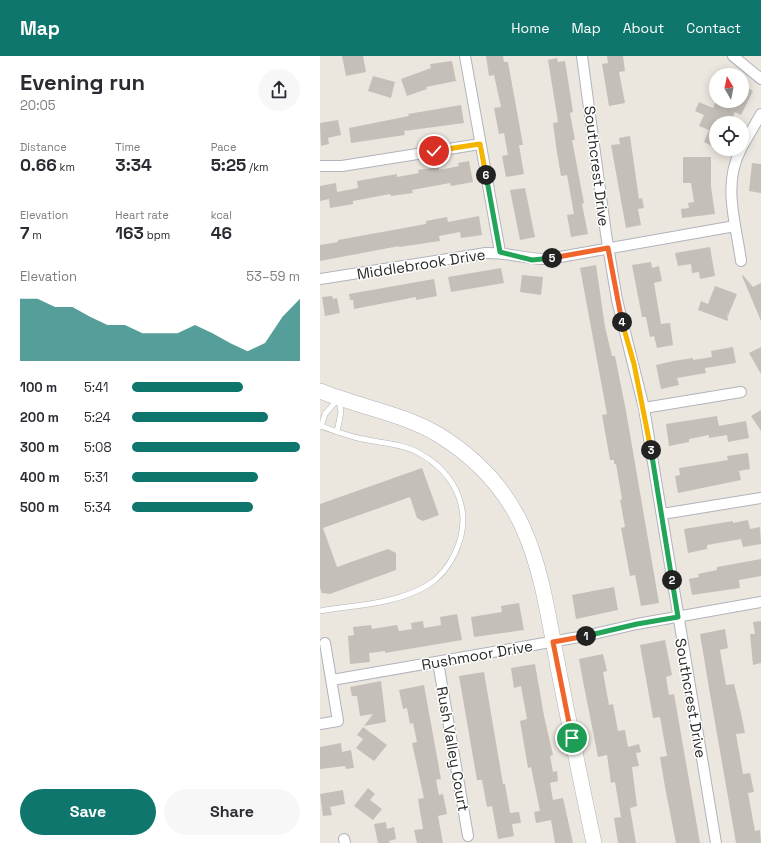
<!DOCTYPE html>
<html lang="en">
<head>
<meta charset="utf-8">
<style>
	body { margin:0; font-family:"Space Grotesk",sans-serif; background:#f7f7f7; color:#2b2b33; height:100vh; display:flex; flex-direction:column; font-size:15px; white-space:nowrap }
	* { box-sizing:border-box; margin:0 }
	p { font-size:13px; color:#7c7c81 }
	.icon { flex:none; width:22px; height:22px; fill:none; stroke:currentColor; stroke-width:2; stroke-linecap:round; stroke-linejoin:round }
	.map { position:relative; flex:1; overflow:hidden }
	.panel { display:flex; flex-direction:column; background:#fff; width:320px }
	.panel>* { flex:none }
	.needle { width:26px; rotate:350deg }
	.fabs { position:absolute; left:389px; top:12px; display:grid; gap:8px }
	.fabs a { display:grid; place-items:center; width:40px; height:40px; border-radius:50%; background:#fff; box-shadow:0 2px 10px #0003; font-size:20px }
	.pin { position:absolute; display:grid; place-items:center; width:34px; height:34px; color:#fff; margin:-17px; border:2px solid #fff; border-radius:50%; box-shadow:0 1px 4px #0007 }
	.km { position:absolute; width:20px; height:20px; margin:-10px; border-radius:50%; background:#222; color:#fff; font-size:11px; line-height:20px; text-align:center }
	.round { display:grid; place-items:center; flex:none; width:42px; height:42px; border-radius:21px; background:#f7f7f7 }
	.overview { display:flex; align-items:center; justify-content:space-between; height:68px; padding:0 20px }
	h1 { font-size:22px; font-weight:700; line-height:30px }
	.metrics { display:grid; grid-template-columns:repeat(3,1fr); gap:6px; height:68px; padding:4px 20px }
	.metrics div { display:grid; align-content:center }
	.metrics b { font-size:17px; font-weight:700 }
	.metrics small { font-size:11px; font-weight:400 }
	.metrics p { font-size:11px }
	.chart { height:112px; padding:8px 20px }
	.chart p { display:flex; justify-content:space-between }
	.chart svg { width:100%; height:72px; margin-top:4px; fill:#0f766e; opacity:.7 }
	.cta { display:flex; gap:8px; margin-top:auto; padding:8px 20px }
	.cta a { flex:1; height:46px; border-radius:24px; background:#0f766e; color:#fff; font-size:16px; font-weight:700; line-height:46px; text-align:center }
	.cta a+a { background:#f7f7f7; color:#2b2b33 }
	ul { padding:0 20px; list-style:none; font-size:13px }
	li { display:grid; grid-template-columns:64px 48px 1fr; align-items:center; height:30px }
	li i { height:10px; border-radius:5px; background:#0f766e }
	header { display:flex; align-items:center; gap:24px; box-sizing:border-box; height:56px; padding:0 20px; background:#0f766e; color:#fff }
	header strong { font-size:19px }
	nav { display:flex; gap:22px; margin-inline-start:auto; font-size:14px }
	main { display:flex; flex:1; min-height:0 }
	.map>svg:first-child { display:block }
	.building { fill:#c4c0b9 }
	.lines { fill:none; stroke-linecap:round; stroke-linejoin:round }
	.lane-casing { stroke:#b1b3bd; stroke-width:6 }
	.street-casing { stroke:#b1b3bd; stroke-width:12 }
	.secondary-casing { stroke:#b1b3bd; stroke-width:16 }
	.lane { stroke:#fff; stroke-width:5 }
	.street { stroke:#fff; stroke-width:10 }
	.secondary { stroke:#fff; stroke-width:15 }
	.split-1-casing { stroke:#fff; stroke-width:8 }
	.split-2-casing { stroke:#fff; stroke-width:8 }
	.split-3-casing { stroke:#fff; stroke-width:8 }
	.split-4-casing { stroke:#fff; stroke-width:8 }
	.split-5-casing { stroke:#fff; stroke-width:8 }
	.split-6-casing { stroke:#fff; stroke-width:8 }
	.split-7-casing { stroke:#fff; stroke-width:8 }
	.split-1 { stroke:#f0652b; stroke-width:5 }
	.split-2 { stroke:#22a559; stroke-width:5 }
	.split-3 { stroke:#22a559; stroke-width:5 }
	.split-4 { stroke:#f5b400; stroke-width:5 }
	.split-5 { stroke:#f0652b; stroke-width:5 }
	.split-6 { stroke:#22a559; stroke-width:5 }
	.split-7 { stroke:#f5b400; stroke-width:5 }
	.labels { text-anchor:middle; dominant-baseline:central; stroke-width:3; stroke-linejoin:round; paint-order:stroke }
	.street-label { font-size:15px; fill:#2a2a2a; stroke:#fff }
</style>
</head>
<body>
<header>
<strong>Map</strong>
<nav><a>Home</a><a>Map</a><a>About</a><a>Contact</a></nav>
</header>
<main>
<section class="panel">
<div class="overview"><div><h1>Evening run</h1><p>20:05</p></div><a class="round"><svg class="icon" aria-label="share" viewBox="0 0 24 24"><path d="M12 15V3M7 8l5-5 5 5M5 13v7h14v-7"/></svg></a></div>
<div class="metrics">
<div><p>Distance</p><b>0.66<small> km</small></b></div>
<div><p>Time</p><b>3:34</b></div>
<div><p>Pace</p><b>5:25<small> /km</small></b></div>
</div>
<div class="metrics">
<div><p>Elevation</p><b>7<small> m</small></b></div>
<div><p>Heart rate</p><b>163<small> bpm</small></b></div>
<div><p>kcal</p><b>46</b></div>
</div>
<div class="chart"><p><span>Elevation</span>53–59 m</p>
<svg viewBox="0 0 160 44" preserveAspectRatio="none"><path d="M0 44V6L10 6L20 11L30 11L40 17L50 22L60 22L70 27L80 27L90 27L100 22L110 27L120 33L130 38L140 33L150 17L160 6V44z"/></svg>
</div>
<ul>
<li><b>100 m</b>5:41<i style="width:66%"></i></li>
<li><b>200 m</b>5:24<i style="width:81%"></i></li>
<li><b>300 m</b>5:08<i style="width:100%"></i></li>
<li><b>400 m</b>5:31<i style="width:75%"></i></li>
<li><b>500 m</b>5:34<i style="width:72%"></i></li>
</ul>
<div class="cta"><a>Save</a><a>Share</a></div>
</section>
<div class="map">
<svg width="441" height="787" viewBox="0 0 441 787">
	<rect width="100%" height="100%" fill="#ebe6de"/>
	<path class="building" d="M22,0h21l3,16 -20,4z
		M166,0h17l1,6h4l15,83h-4l5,29 -18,3 -4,-21 6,-1 -4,-22 -5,1 -5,-26 7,-1 -7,-32 -5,1z
		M287,0h16l2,15 -6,1 6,31 -16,3 -7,-42 6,-1z
		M237,2l1,4 7,-1 8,51 -3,1 5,27h-3l12,63 -2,1 6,30 -17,3 -4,-22 7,-1 -7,-39 -6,1 -4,-23 -4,-30 5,-1 -10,-62z
		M132,5l4,20 -30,6 1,2 -20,7 -6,-17 30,-11 -1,-4z
		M53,20l22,6 -4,16 -23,-7z
		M422,29l11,6 -12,24 -6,-3 -5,11h-14v25l-12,-6 5,-12 -10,-4 5,-11 -9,-4 4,-9 14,6 3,-7h26z
		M141,49l3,18 -60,8 1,4 -54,8 -2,-15 60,-12 -1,-2z
		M18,64l3,15 -13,3 1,6 -8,2 -1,-23z
		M310,80l9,63 3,-1 2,10 -6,1 3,16 -15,3 -15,-83 9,-1 -1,-6z
		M363,101h28v30l4,27 -33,4 -1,-9 8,-1 -1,-5 6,-1 -3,-19h-8z
		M149,105l4,21 -22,4 -1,-3 -38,7 1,3 -22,3 -1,-2 -37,7v3l-23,4 -1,-9 -9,2v-15l16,-3 1,9 21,-4 -1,-7 40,-7v3l22,-4 -1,-3 21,-3v3l20,-4 -1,-3z
		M432,107l9,1v29l-12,-2z
		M205,132l10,49 -15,3 -10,-50z
		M159,160l3,19 -21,3 -1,-6 -21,4 1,5 -41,6v-1l-79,15v-16l18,-3v-2l88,-16v-3l21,-4 1,5z
		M390,191l5,29 -15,3 -1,-7 -7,1 -1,-9 -13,2 -3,-13z
		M331,206l1,6 7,-2 3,15 -8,2 7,41 9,-1 3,22 -16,3 -3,-12 -4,1 -4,-20h-4l-10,-52z
		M276,209l9,62 7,29h3l11,55 33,192 -18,3 -6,-31 -5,1 -9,-48 4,-1 -5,-27 2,-1 -6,-35h-2v-4h-4l-8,-45 5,-1 -27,-146z
		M181,212l3,15 -53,9 -3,-15z
		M202,219l21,2 -2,18 -21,-3z
		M423,219l10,12 8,-4v38l-19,-45z
		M114,223l3,17 -21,4v-3l-62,12 -1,-9h-3l-1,-6z
		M395,230l22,8 -9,22 -1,-4 1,9 -30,-11 3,-9 7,3z
		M12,240l1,3 4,-1 3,15 -15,3 -3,-19z
		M413,291l3,16 -31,5 1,5 -29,5 2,7 -18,4 -5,-24 17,-4 20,-3v2l19,-3 -1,-6z
		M441,291v27l-12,-21z
		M441,354v21l-10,-15z
		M397,360l2,10 27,-5 3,17 -21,4 -1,-7 -18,3v-3l-20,4v3l-20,4 -3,-22z
		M428,397l2,16 -11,2 2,9 -63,13 -3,-17 5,-1 -1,-7 49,-8 -1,-4z
		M102,412l17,47 -16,6 -6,-3 -7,-21 -87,31 14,39 51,-18 8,4v17l-66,24 -8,-1 -2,-5v-84z
		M428,464l2,9 10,-2 1,17 -18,3 -2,-8 -34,6v4l-19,4 -4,-24 49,-8v2z
		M441,503v17l-22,4 1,8 -48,7 -3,-16 10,-2 -1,-3 19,-4v-3z
		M294,531l4,23 -42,9 -4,-24z
		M199,547l5,27 -50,7 -3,-20 31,-5 -1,-6z
		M137,558l5,26 -77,13v-2l-16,2 1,9 -20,2 -2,-28 6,-1 -1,-8 18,-2 1,4 25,-4 2,6 13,-2 -1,-6 12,-2 1,7 17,-3 -1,-8z
		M441,565v42l-8,2 -3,-31h5l-2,-12z
		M405,573l3,19 -8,2 6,35 8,-1 7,29 4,20 -9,1 7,40 7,-1 4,19 -6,1 7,38 5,-1 1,13h-25l-27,-155 -9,-54z
		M345,584l7,35 -6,2 3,18 5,-1 26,149h-24l-11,-56 -5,-30 7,-1 -7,-39 -7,1 -13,-73z
		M283,598l4,17 -4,1 6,33 4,-1 5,27 7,-1 3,17 11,-3 2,8 -5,1 3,13 -7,1 5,39 -7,2 6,35h-18l-4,-25 7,-1 -6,-35 -4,1 -4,-28 -9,2 -15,-76 -4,-22z
		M215,608l9,52 9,39 -3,1 3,16 4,-1 1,10 -8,2 3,17 10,-2 10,45h-18l-4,-23 -15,3 -2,-11 6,-1 -9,-44 -3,1 -8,-47 7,-2 -6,-33 -7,2 -3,-20z
		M164,616l19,112h2l5,29 9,-1 2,11 -9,1 2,12 -16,3 -6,-33 -5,1 -5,-27h-5l-18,-104z
		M61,625l5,41 -22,4 9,-12 -13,2 -3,-20h-5l-2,-9z
		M104,629l17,94 -5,1 3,15 4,-1 4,20 -9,2 5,27h-26l-3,-13 9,-1 -5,-30 6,-1 -12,-55 5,-1 -4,-19 -3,1 -3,-16 -4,1 -4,-19z
		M43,671l24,18 -13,16 -18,-13 7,-9 -6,-4z
		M21,687l1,9 9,-2 3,18 -8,1 -1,-3 -25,3v-22z
		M48,732l7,6 -5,6 12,9 -9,11 -19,-14z
		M23,734l2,14 -15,3 2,8 -9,1 -3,-22z
		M66,766l1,7 7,-2 2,12 -7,2 1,2h-12l-4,-19z"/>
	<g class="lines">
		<g class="lane-casing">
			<path id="lane" d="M0,370c13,4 25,9 38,12 20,5 43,5 61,15 38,21 55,60 36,100 -6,13 -14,24 -27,32 -31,19 -73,20 -108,26
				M1,371l4,-13 13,-15
				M17,376l4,-20 -2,-12"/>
		</g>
		<g class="street-casing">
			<path id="street" d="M145,0l35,196
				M262,0l24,178 11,66 27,108 72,435
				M413,0l28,23
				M422,91l19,-33
				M421,93c-19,36 -5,74 0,112
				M0,110h22l138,-22
				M0,223l166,-26c22,-1 42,7 63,6l186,-33
				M324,352l97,-16
				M342,458l99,-16
				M118,606l30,174
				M12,624l253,-44 52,-12 124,-22
				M0,668l18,-3 -13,-78
				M24,783l1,4"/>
		</g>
		<g class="secondary-casing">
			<path id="secondary" d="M0,335c39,16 82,22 119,44 97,60 101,141 121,242 11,55 22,111 34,166"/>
		</g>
		<use href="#lane" class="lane"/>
		<use href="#street" class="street"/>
		<use href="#secondary" class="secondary"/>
	</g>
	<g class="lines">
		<g class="split-1-casing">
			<path id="split-1" d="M252,682l-19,-96 33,-6"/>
		</g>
		<g class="split-2-casing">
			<path id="split-2" d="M266,580l51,-12 41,-7 -6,-37"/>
		</g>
		<g class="split-3-casing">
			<path id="split-3" d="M331,394l21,130"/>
		</g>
		<g class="split-4-casing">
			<path id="split-4" d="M302,266l12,42 17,86"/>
		</g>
		<g class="split-5-casing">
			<path id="split-5" d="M232,202l56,-10 14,74"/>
		</g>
		<g class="split-6-casing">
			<path id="split-6" d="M166,119l14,77 32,8 20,-2"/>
		</g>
		<g class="split-7-casing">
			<path id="split-7" d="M114,95l46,-7 6,31"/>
		</g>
		<use href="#split-1" class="split-1"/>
		<use href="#split-2" class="split-2"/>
		<use href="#split-3" class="split-3"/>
		<use href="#split-4" class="split-4"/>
		<use href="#split-5" class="split-5"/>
		<use href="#split-6" class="split-6"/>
		<use href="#split-7" class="split-7"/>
	</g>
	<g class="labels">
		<g class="street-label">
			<text transform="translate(277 110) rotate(83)">Southcrest Drive</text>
			<text transform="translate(101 208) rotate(-9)">Middlebrook Drive</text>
			<text transform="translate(157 599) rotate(-10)">Rushmoor Drive</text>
			<text transform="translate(371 642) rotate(80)">Southcrest Drive</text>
			<text transform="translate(133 693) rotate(80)">Rush Valley Court</text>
		</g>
	</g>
</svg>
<div class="fabs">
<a><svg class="needle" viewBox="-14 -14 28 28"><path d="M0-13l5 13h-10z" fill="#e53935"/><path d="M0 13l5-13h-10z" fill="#7c7c81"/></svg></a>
<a><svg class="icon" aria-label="locate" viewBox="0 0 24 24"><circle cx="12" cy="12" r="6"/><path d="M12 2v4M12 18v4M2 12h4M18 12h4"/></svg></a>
</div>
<div class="pin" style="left:252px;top:682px;background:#1e9e55"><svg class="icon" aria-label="arrive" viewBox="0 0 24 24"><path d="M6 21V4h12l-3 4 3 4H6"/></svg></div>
<div class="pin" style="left:114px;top:95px;background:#d93025"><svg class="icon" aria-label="check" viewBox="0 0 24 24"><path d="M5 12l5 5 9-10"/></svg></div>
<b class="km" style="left:266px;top:580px">1</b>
<b class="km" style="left:352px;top:524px">2</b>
<b class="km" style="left:331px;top:394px">3</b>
<b class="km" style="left:302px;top:266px">4</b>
<b class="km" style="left:232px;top:202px">5</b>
<b class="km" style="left:166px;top:119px">6</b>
</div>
</main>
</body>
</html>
